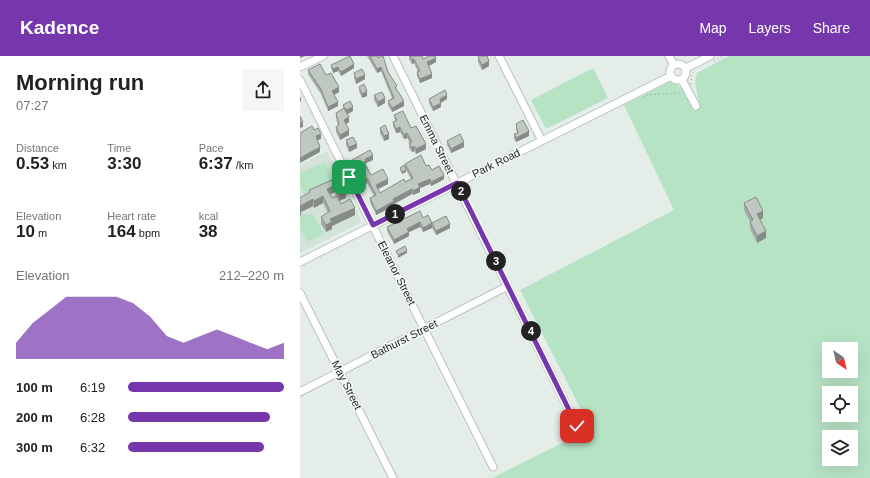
<!DOCTYPE html>
<html lang="en">
<head>
<meta charset="utf-8">
<style>
	body { margin:0; font-family:Arial,sans-serif; background:#f6f6f6; color:#222; height:100vh; display:flex; flex-direction:column; font-size:15px; white-space:nowrap }
	* { box-sizing:border-box; margin:0 }
	p { font-size:13px; color:#767676 }
	.icon { flex:none; width:22px; height:22px; fill:none; stroke:currentColor; stroke-width:2; stroke-linecap:round; stroke-linejoin:round }
	.map { position:relative; flex:1; overflow:hidden }
	.drawer { display:flex; flex-direction:column; background:#fff; width:300px }
	.drawer>* { flex:none }
	.needle { width:26px; rotate:145deg }
	.tools { position:absolute; left:522px; top:286px; display:grid; gap:8px }
	.tools a { display:grid; place-items:center; width:36px; height:36px; border-radius:0px; background:#fff; box-shadow:0 4px 16px #0002; font-size:20px }
	.pin { position:absolute; display:grid; place-items:center; width:34px; height:34px; color:#fff; margin:-17px; border-radius:8px; box-shadow:0 2px 6px #0006 }
	.km { position:absolute; width:20px; height:20px; margin:-10px; border-radius:50%; background:#222; color:#fff; font-size:11px; line-height:20px; text-align:center }
	.round { display:grid; place-items:center; flex:none; width:42px; height:42px; border-radius:0px; background:#f6f6f6 }
	.overview { display:flex; align-items:center; justify-content:space-between; height:68px; padding:0 16px }
	h1 { font-size:22px; font-weight:700; line-height:30px }
	.metrics { display:grid; grid-template-columns:repeat(3,1fr); gap:6px; height:68px; padding:4px 16px }
	.metrics div { display:grid; align-content:center }
	.metrics b { font-size:17px; font-weight:700 }
	.metrics small { font-size:11px; font-weight:400 }
	.metrics p { font-size:11px }
	.chart { height:112px; padding:8px 16px }
	.chart p { display:flex; justify-content:space-between }
	.chart svg { width:100%; height:72px; margin-top:4px; fill:#7637ac; opacity:.7 }
	ul { padding:0 16px; list-style:none; font-size:13px }
	li { display:grid; grid-template-columns:64px 48px 1fr; align-items:center; height:30px }
	li i { height:10px; border-radius:5px; background:#7637ac }
	header { display:flex; align-items:center; gap:24px; box-sizing:border-box; height:56px; padding:0 20px; background:#7637ac; color:#fff }
	header strong { font-size:19px }
	nav { display:flex; gap:22px; margin-inline-start:auto; font-size:14px }
	main { display:flex; flex:1; min-height:0 }
	.map>svg:first-child { display:block }
	.built { fill:#d4e3d8 }
	.green { fill:#b7e3c5; fill-rule:evenodd }
	.lines { fill:none; stroke-linecap:round; stroke-linejoin:round }
	.minor-casing { stroke:#bbc2bd; stroke-width:9 }
	.path { stroke:#949a96; stroke-width:1; stroke-dasharray:1 3; stroke-linecap:butt }
	.minor { stroke:#fff; stroke-width:7 }
	.wall { fill:#a5aca7; fill-rule:evenodd }
	.shaded-wall { fill:#868c88 }
	.building { fill:#c0c8c2; stroke:#868c88 }
	.route-casing { stroke:#fff; stroke-width:8 }
	.route { stroke:#7637ac; stroke-width:5 }
	.labels { text-anchor:middle; dominant-baseline:central; stroke-width:3.5; stroke-linejoin:round; paint-order:stroke }
	.street-label { font-size:11px; fill:#222523; stroke:#f3faf5 }
</style>
</head>
<body>
<header>
<strong>Kadence</strong>
<nav><a>Map</a><a>Layers</a><a>Share</a></nav>
</header>
<main>
<section class="drawer">
<div class="overview"><div><h1>Morning run</h1><p>07:27</p></div><a class="round"><svg class="icon" aria-label="share" viewBox="0 0 24 24"><path d="M12 15V3M7 8l5-5 5 5M5 13v7h14v-7"/></svg></a></div>
<div class="metrics">
<div><p>Distance</p><b>0.53<small> km</small></b></div>
<div><p>Time</p><b>3:30</b></div>
<div><p>Pace</p><b>6:37<small> /km</small></b></div>
</div>
<div class="metrics">
<div><p>Elevation</p><b>10<small> m</small></b></div>
<div><p>Heart rate</p><b>164<small> bpm</small></b></div>
<div><p>kcal</p><b>38</b></div>
</div>
<div class="chart"><p><span>Elevation</span>212–220 m</p>
<svg viewBox="0 0 160 44" preserveAspectRatio="none"><path d="M0 44V34L10 22L20 14L30 6L40 6L50 6L60 6L70 10L80 18L90 30L100 34L110 30L120 26L130 30L140 34L150 38L160 34V44z"/></svg>
</div>
<ul>
<li><b>100 m</b>6:19<i style="width:100%"></i></li>
<li><b>200 m</b>6:28<i style="width:91%"></i></li>
<li><b>300 m</b>6:32<i style="width:87%"></i></li>
</ul>
</section>
<div class="map">
<svg width="570" height="422" viewBox="0 0 570 422">
	<rect width="100%" height="100%" fill="#e5ede8"/>
	<path class="built" d="M27,95l35,71 -62,31v-88z"/>
	<path class="green" d="M429,0h141v422h-378l99,-49 -71,-139 154,-80 -50,-105 45,-23c14,1 18,17 25,27l5,-3 -4,-25 2,-8zM529,293h22v22h-22zM529,337h22v22h-22zM529,381h22v22h-22z
		M293,12l15,30 -62,31 -15,-29z
		M25,106l8,19 -29,13 -4,-9v-12z
		M4,158h9l11,20 -17,8 -7,-14v-12z"/>
	<g class="lines">
		<g class="minor-casing">
			<path id="minor" d="M93,0l184,370
				M199,0l43,85
				M369,0l5,9
				M370 16a8 8 0 1 1 16 0a8 8 0 1 1-16 0Z
				M0,11l23,-11
				M386,12l24,-12
				M0,24l193,387
				M382,24l14,26
				M0,206l371,-186
				M0,237l93,185
				M0,336l208,-106"/>
		</g>
		<path class="path" d="M385,0h2
			M414,5l10,-5
			M391,28l1,-10 3,-3
			M343,41l5,-2 34,-2"/>
		<use href="#minor" class="minor"/>
	</g>
	<path class="wall" d="M67,0h11l10,16 16,34 -12,6 -4,-7v-4l4,-3 -11,-27 -4,2z
		M109,0h13l1,3 13,3 -8,4 4,12 -12,5 -3,-7v-4h1l-4,-9 -2,1 -3,-5z
		M178,1l11,9 -7,4 -4,-8z
		M31,9l23,3 -13,8 -3,-5 -5,2 -2,-5z
		M8,14l18,5 13,17 -5,3 4,11 -10,5 -7,-17 -13,-20z
		M54,17l11,6 -9,5 -2,-6z
		M59,31l8,9 -5,2 -3,-7z
		M74,39l11,8 -7,4 -4,-7z
		M129,43h18l-6,4v4l-8,4 -4,-8z
		M43,49l10,6 -6,3 2,8 -3,2 3,11 -9,5 -4,-8v-5l2,-1 -2,-9v-4l7,-4z
		M94,59l17,13 15,21 -10,5 -2,-3 -2,1 -3,-4 1,-5 -3,-5 -3,1 -4,-7 -4,1 -3,-7v-4l2,-1z
		M216,68l13,12 -13,6 -2,-3v-5l3,-1 -1,-5z
		M80,72l9,11 -5,2 -4,-8z
		M46,84l11,8 -8,4 -3,-7z
		M147,85l17,6 -13,6 -4,-8z
		M52,104h21l-7,3v2l5,10 17,9 -10,5 2,4 31,-14 -5,-9v2l-4,2 -2,-4v-2l5,1v-5l21,2 18,13 -3,2 -10,5 -1,-2 -10,4v4l-7,3 -1,-1 -18,10v2l-18,9 -6,-13v-4l4,-2 -7,-13 -6,3 -9,-22z
		M39,121l7,21 -7,3 2,3 14,11 -23,11v3l-6,3 -5,-8v-7l7,-4 -5,-10 -9,5 -1,-2 -12,6v3l-1,1v-18l9,-5v-3zM35,136l1,4 -4,2 -2,-4z
		M444,147l19,15 -3,1 6,19 -9,5 -7,-14v-7l-6,-12z
		M123,162l9,5 18,5 -14,7 -4,-7 -9,4 -3,-5 -11,5v4l-15,8 -7,-13v-4z"/>
	<path class="shaded-wall" d="M0,0h5l-5,2z
		M136,2v4l-9,5v-5z
		M114,3v4l-2,1v-4z
		M189,5v5l-7,4v-5z
		M54,8v4l-13,8v-4z
		M38,11v4l-5,2v-4z
		M81,11v4l-4,2v-4z
		M132,18v4l-12,5v-4z
		M65,19v4l-9,5v-5z
		M39,31v5l-7,4v-5z
		M67,35v5l-5,2v-4z
		M147,39v4l-7,4v-4z
		M0,41h1v4l-1,1z
		M85,42v5l-7,4v-5z
		M104,45v5l-12,6v-4z
		M38,46v4l-10,5v-4z
		M141,47v4l-8,4v-4z
		M53,51v4l-7,4v-5z
		M49,61v5l-5,3v-5z
		M3,66v5l-3,1v-5z
		M100,71v5l-4,1v-4z
		M49,74v5l-9,5v-5z
		M229,75v5l-13,6v-4z
		M107,77v5l-3,1v-4z
		M21,78v5l-5,2v-5z
		M89,78v5l-5,2v-5z
		M164,86v5l-13,6v-4z
		M57,88v4l-8,4v-5z
		M126,88v5l-10,5v-5z
		M114,90v5l-2,1v-4z
		M20,91v5l-20,11v-5z
		M73,99v5l-7,3v3l-2,-4 1,-3z
		M106,114v2l-4,2v-2z
		M144,119v4l-3,2 -10,5v-4z
		M67,122v5l-6,3v-5z
		M88,123v5l-12,6v-5z
		M130,123v5l-10,4v4l-7,3v-4l5,-7z
		M35,129v7l-8,4v-7z
		M112,133v5l-18,10v2l-18,9v-4l17,-12z
		M46,135v7l-7,3v-7z
		M23,140v7l-9,5v-7z
		M13,143v7l-12,6v3l-1,1v-10z
		M55,152v7l-23,11v3l-6,3v-7l4,-6z
		M463,155v7l-6,3v-7z
		M120,166v5l-11,5v4l-15,8v-4l13,-11z
		M132,167v5l-9,4v-4z
		M150,168v4l-14,7v-4z
		M466,175v7l-9,5v-7z
		M107,195v2l-9,5v-3z"/>
	<path class="building" d="M50,0l4,8 -13,8 -3,-5 -5,2 -2,-4z
		M70,0h8v2l5,-2 5,16 9,14 -2,1 9,14 -12,7 -4,-7 6,-3 -13,-31 -4,2z
		M110,0h12l1,3 6,-3h6l1,2 -9,4 5,12 -12,5 -3,-7 3,-1 -6,-12 -2,1z
		M180,0h7l2,5 -7,4 -4,-8z
		M20,8l6,11 5,-2 8,14 -7,4 6,11 -10,5 -7,-18 -13,-19z
		M62,13l3,6 -9,4 -2,-6z
		M64,28l3,7 -5,3 -3,-7z
		M145,34l2,5 -7,4 1,4 -8,4 -4,-8z
		M82,36l3,6 -7,4 -4,-7z
		M50,45l3,6 -7,3 -3,-5z
		M44,52l5,9 -5,3 5,10 -9,5 -4,-8 3,-2 -3,-12z
		M103,55l8,17 5,-2 10,18 -10,5 -2,-3 -2,2 -3,-5 3,-1 -5,-9 -3,2 -4,-8 -4,2 -3,-7 4,-2 -3,-5z
		M0,60l3,6 -3,1z
		M223,64l6,11 -13,7 -2,-4 4,-1 -2,-9z
		M85,69l4,9 -5,2 -4,-8z
		M12,70l2,4 4,-2 3,6 -5,2 4,11 -20,11v-25z
		M160,78l4,8 -13,7 -4,-8z
		M53,81l4,7 -8,3 -3,-7z
		M70,94l3,5 -8,4 1,2 -2,1 7,13 12,-6 5,10 -12,6 4,8 24,-14 1,3 8,-4 -8,-14 16,-9 5,11 3,-1 3,5 7,-4 5,9 -3,2 -10,5 -1,-3 -12,5 2,3 -7,4 -1,-2 -19,10 1,2 -18,10 -6,-13 6,-3 -9,-17 -6,3 -9,-21z
		M104,109l2,5 -4,2 -2,-4z
		M39,121l7,14 -7,3 -4,-9 -8,4 5,9 5,-2 4,8 9,-5 5,9 -25,11 2,3 -6,3 -5,-8 9,-6 -7,-15 -9,5 -1,-2 -13,7v-8l10,-6 -1,-2z
		M456,141l7,14 -6,3 9,17 -9,5 -7,-14 3,-2 -9,-17z
		M120,155l3,7 5,-3 4,8 14,-7 4,8 -14,7 -4,-8 -9,5 -3,-6 -13,7 2,3 -15,8 -7,-13z
		M105,190l2,5 -9,4 -2,-4z"/>
	<g class="lines">
		<g class="route-casing">
			<path id="route" d="M49,121l24,48 84,-42 120,243"/>
		</g>
		<use href="#route" class="route"/>
	</g>
	<g class="labels">
		<g class="street-label">
			<text transform="translate(137 88) rotate(64)">Emma Street</text>
			<text transform="translate(196 107) rotate(-26)">Park Road</text>
			<text transform="translate(97 217) rotate(63)">Eleanor Street</text>
			<text transform="translate(104 283) rotate(-27)">Bathurst Street</text>
			<text transform="translate(47 329) rotate(63)">May Street</text>
		</g>
	</g>
</svg>
<div class="tools">
<a><svg class="needle" viewBox="-14 -14 28 28"><path d="M0-13l5 13h-10z" fill="#e53935"/><path d="M0 13l5-13h-10z" fill="#767676"/></svg></a>
<a><svg class="icon" aria-label="locate" viewBox="0 0 24 24"><circle cx="12" cy="12" r="6"/><path d="M12 2v4M12 18v4M2 12h4M18 12h4"/></svg></a>
<a><svg class="icon" aria-label="layers" viewBox="0 0 24 24"><path d="M12 4l9 5-9 5-9-5zM3 14l9 5 9-5"/></svg></a>
</div>
<div class="pin" style="left:49px;top:121px;background:#1e9e55"><svg class="icon" aria-label="arrive" viewBox="0 0 24 24"><path d="M6 21V4h12l-3 4 3 4H6"/></svg></div>
<div class="pin" style="left:277px;top:370px;background:#d93025"><svg class="icon" aria-label="check" viewBox="0 0 24 24"><path d="M5 12l5 5 9-10"/></svg></div>
<b class="km" style="left:95px;top:158px">1</b>
<b class="km" style="left:161px;top:135px">2</b>
<b class="km" style="left:196px;top:205px">3</b>
<b class="km" style="left:231px;top:275px">4</b>
</div>
</main>
</body>
</html>
